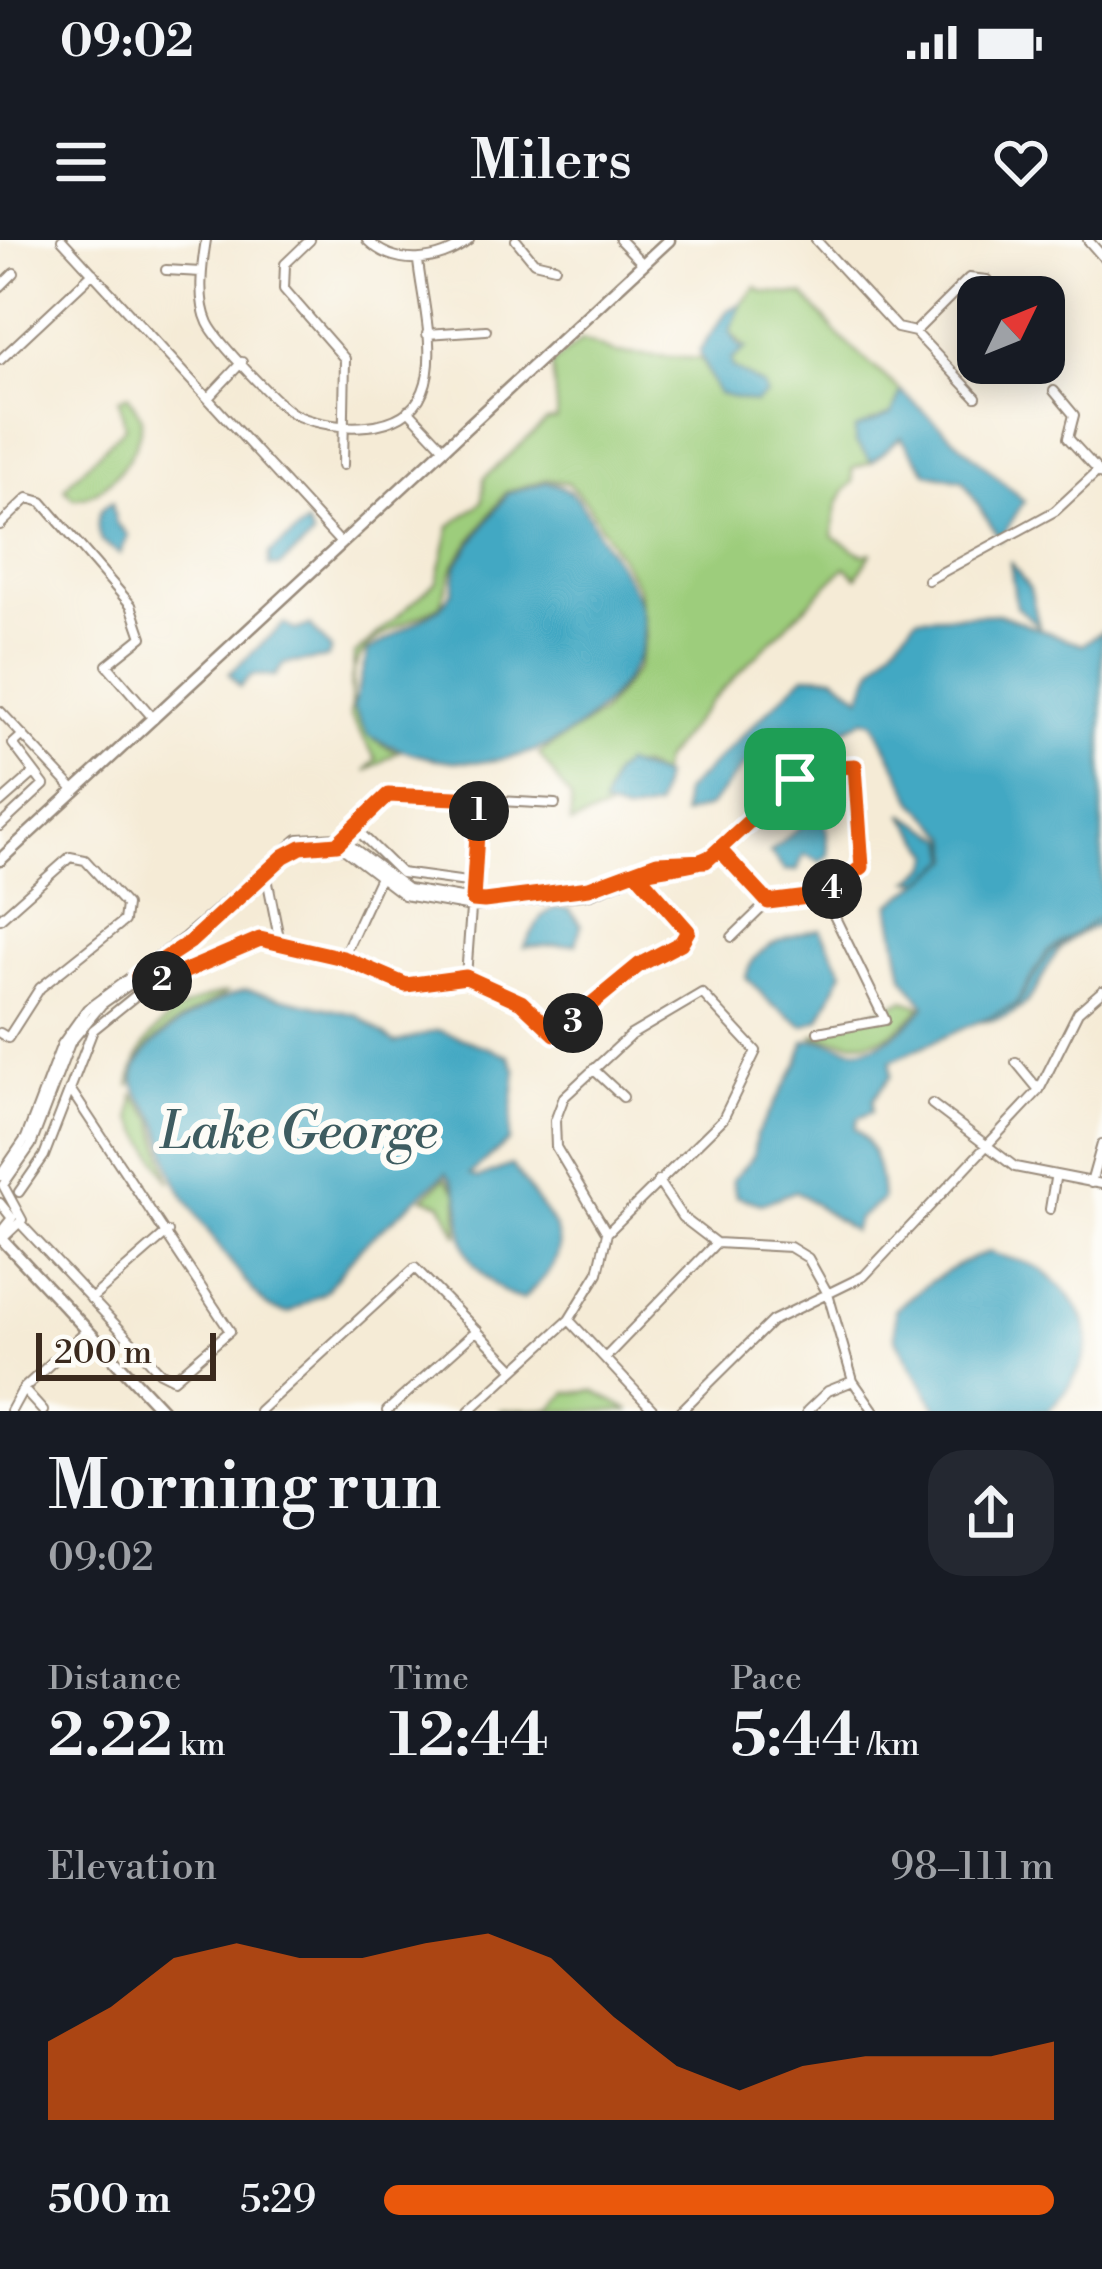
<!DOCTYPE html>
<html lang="en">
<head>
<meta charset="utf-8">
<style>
	body { margin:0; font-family:"Libre Bodoni",serif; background:#242831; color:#f1f3f6; height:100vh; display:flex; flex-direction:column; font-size:45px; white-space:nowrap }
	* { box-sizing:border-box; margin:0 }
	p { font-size:39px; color:#9ea1a6 }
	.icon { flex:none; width:66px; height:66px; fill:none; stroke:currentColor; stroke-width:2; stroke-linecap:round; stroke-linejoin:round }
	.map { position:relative; height:1171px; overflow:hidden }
	.drawer { display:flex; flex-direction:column; background:#171b24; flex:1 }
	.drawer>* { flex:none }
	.needle { width:78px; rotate:47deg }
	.fabs { position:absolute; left:957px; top:36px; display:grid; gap:24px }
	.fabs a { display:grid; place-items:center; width:108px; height:108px; border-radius:24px; background:#171b24; box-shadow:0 6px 30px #0003; font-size:60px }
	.scale { position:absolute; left:36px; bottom:30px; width:180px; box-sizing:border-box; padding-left:12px; border:6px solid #3b2a1e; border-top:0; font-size:33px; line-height:42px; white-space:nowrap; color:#3b2a1e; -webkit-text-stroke:9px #fdfcf7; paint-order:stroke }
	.pin { position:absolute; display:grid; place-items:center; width:102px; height:102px; color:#fff; margin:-51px; border-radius:24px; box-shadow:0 6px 18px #0006 }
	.km { position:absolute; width:60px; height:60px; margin:-30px; border-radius:50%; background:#222; color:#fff; font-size:33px; line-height:60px; text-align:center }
	.round { display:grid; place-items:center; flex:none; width:126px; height:126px; border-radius:36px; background:#242831 }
	.overview { display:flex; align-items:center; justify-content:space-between; height:204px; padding:0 48px }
	h1 { font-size:66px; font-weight:600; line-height:90px }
	.metrics { display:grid; grid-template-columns:repeat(3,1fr); gap:18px; height:204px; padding:12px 48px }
	.metrics div { display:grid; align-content:center }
	.metrics b { font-size:60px; font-weight:600 }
	.metrics small { font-size:33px; font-weight:400 }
	.metrics p { font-size:33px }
	.chart { height:336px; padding:24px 48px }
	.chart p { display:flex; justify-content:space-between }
	.chart svg { width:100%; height:216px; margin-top:12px; fill:#ea580c; opacity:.7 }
	ul { padding:0 48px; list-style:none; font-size:39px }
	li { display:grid; grid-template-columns:192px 144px 1fr; align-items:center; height:90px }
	li i { height:30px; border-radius:15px; background:#ea580c }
	.status { display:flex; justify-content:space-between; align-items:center; height:84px; padding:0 60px; background:#171b24; direction:ltr }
	.status svg { height:33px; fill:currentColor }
	header { display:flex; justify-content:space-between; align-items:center; height:156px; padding:0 48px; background:#171b24; font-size:54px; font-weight:600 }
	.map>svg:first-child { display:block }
	.green { fill:#9dcd7c; stroke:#6c7c4d; stroke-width:3 }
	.water { fill:#43a8c3; stroke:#3f6970; stroke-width:3 }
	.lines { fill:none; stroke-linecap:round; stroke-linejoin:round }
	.street-casing { stroke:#988a7a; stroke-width:12 }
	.secondary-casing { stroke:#988a7a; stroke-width:15 }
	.street { stroke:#fff; stroke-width:8 }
	.secondary { stroke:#fff; stroke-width:10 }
	.route-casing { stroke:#fff; stroke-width:24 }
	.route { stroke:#ea580c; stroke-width:15 }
	.labels { text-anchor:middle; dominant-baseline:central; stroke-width:12; stroke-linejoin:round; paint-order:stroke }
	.water-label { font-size:51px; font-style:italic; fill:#3e5c60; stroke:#fdfcf7 }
</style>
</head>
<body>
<div class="status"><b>09:02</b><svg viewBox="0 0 49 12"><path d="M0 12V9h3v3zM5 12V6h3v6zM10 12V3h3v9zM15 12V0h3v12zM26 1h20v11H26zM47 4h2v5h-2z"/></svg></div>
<header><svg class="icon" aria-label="menu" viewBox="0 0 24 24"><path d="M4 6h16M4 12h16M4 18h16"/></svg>Milers<svg class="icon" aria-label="heart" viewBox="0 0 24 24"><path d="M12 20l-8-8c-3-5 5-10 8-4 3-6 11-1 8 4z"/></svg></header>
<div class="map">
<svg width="1102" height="1171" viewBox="0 0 1102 1171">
	<rect width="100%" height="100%" fill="#fdfcf7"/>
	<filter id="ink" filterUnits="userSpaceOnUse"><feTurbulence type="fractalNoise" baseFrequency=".00833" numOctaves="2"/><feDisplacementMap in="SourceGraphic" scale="24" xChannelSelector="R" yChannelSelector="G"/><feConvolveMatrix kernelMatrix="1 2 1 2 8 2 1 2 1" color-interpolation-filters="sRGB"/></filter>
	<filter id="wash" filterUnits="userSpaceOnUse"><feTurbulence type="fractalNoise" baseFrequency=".004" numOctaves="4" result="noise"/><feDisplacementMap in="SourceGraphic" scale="48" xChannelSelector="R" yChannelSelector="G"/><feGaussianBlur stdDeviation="2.7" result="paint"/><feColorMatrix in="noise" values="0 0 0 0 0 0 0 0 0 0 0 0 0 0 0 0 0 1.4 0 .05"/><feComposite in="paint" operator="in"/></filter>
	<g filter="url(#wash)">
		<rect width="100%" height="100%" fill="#f5ebd6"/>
		<path class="green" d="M756,47l8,5 40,3 38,44 59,52 -9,23 -22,8 -15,20 17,20 -20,7 1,13c-17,15 -19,33 -20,55l29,17 9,-1 -14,24 -12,-10 -136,136 -46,58 -3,14 -20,-9 -27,9 -10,30 4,5 -36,14v-25l-32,-45 62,-40 36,-45 9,-34 -8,-48 -51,-84 -19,-20 -21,-4 -41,13 -51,71 -15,42c-24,14 -54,23 -73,43 -34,38 -11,90 31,104l-32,19 10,-12 -26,-43 4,-61 83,-74 13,-55 32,-24 2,-24 63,-57 10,-2 -5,-55 30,-24 33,13 86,6 17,35 37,9 8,-17 -30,-18 -2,-8 14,-12 -16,-17 9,-23z
			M128,155l13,21c3,32 -35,84 -68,82l-9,-10 61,-61 -6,-28z
			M228,752c-41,26 -91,44 -98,95 5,-51 49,-86 98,-95z
			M904,760l17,6c-32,43 -61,39 -107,30z
			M134,855l20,25 16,62 -38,-64z
			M445,938l13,15v43l-16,-32 -18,-6z
			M594,1151l37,20h-133l53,-2 16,-16z"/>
		<path class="water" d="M742,63l-12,28 9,16 7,1 -15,12 2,8 30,18 3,9 -11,8 -37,-9 -19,-42 28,-41z
			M901,151l123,110 -24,39 -37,-59 -36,-8 -26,-36 -29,25 -17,-20v-13l37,-15z
			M547,242c33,7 38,29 54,56 19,31 45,58 42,98 -2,23 -14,39 -28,56 -61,77 -163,89 -247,43l-15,-28 15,-56 73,-44 11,-15 5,-28 51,-71z
			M112,262l4,21 12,12 -8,19 -19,-13c-6,-15 -5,-34 11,-39z
			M307,284l6,13 -34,30 -10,-1v-12z
			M1010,321l20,28 9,37 -23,-19z
			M999,374l83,31 20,-14v285l-55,36 -32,53 -124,56v15l-18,23 -1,13 -14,6 -3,10c20,16 26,47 27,72l-24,19 -5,12 -57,-40 -35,13 -25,-8 -4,-16 21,-23 3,-22 42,-71 7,-23c15,-4 31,4 46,7 27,5 59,-22 74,-42l-22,-30 -13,-71 63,-46 -3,-22 -36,-36 -40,-79 -9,-3 -42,23 -5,-6 -34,-2 -43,35 -32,38 -26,8v-22l122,-118 30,1 26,21 12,-29 44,-51z
			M284,384l11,6 15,-5 21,24 -3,9 -44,6 -9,12 -23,-1 -12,12 -11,-13z
			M624,524l39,13 -7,31 -29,6 -25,-8 11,-31z
			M903,574l44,25 4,20 -28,22 -12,-1 17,-13 5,-13z
			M813,575l12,4 4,36 -8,7 -17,-8 -7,17 -13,-1 -14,-17z
			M554,668l15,1 12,16 -5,19 -52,3 17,-30z
			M1102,679v6c-80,20 -40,93 -126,97l40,-15 32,-53 46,-33z
			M820,689l23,42 -23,48 -16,7 -33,-22 -25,-27c7,-32 42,-41 74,-48z
			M247,750l110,25 38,28 43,-13 70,25 8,16 -7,70 -39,33 8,4 33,-13c12,12 17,26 28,39 34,41 21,60 -16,95 -15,-2 -21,-8 -33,-18 -49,-42 -12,-71 -44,-108l-86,75 -35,44 -37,21c-2,0 -17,-4 -18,-5 -15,-8 -86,-109 -94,-127 -10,-20 -10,-44 -20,-63 -8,-14 -22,-22 -22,-40 0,-35 83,-81 113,-88z
			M989,1012c16,7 38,8 53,18 60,48 60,85 6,141h-110l-43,-73v-28c27,-25 59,-46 94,-58z"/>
	</g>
	<g filter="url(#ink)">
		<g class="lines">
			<g class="street-casing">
				<path id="street" d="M62,0l277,301
					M206,0c-4,24 -9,60 2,83 8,17 73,87 90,93 36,15 107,20 125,-25 15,-36 -1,-92 -5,-130
					M310,0l-25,24 -1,25 61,70 -2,106
					M367,0c29,28 72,23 102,0
					M516,0l18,22 21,5
					M620,0l23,24
					M816,0l81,88 18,4 54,-54 18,2 16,17
					M1088,0l14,16
					M166,30l35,2
					M0,47l14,-14
					M915,92l61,65
					M427,94l59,-4
					M0,120l93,-87
					M1054,151l20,24 -6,23 34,37
					M208,158l34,-36
					M408,170l35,37
					M0,285l28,-27 14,4 89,103 11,32 -35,28 47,54
					M928,340l127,-69 43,-40
					M0,471l75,80
					M0,563l34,-30
					M0,586l44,-41 -31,-41 10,-9
					M353,586l48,47 73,10
					M340,597l48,-42 167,9
					M720,610l48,52
					M665,624l41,-3 89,-82
					M265,628l15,75
					M0,679l70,-62 15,3 41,45 -2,16 -84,67 -32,50 -8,-5
					M732,697l36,-35 56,-7 38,-28 -7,-101 -49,3 -11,10 60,-2
					M343,717l37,-80
					M466,737l13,-178
					M818,792l67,-12 -61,-125
					M1016,822l23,28
					M593,829l30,28
					M932,864l83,63 87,17
					M0,936l26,-38 36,-94 25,-35 98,-72 113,-98 41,-2 69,52 65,11 116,-12 76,-24 -74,30 -119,13 -68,-12 -67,-51 -36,3 -17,9 -94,86 -88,62 -32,39 -39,102 -28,40 19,35 -20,19
					M658,941l24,36 34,26 74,4 18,11 20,36 25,87 21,30
					M1091,943l11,-39
					M19,952l25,-36 49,-126 52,-42 105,-47 93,16 63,28 60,-8 55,25 34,32 84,-69 42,-22 7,-12 -52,-60
					M0,963l12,15 -12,15
					M1050,969l5,-30
					M20,983l140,149 14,7 56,-48 -158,-239
					M91,1059l77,-67
					M569,1080l85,91
					M605,1118l111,-115
					M24,1150l19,21
					M11,1171l12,-22 64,-59
					M259,1171l156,-143 99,101
					M387,1171l90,-81
					M469,1171l100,-91 29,-47 9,-40 116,-114 33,-68 -54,-58 -71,42 -67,62 -9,24 1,26 51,86
					M681,1171l91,-90 92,-45 175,-186 39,-78 24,-21
					M807,1171l21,-20 25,-10"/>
			</g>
			<g class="secondary-casing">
				<path id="secondary" d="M0,620l669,-620
					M0,997l163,174"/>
			</g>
			<use href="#street" class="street"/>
			<use href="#secondary" class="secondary"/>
		</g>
	</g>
	<g class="lines" filter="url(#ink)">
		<g class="route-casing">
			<path id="route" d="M795,539l-89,82 -49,2 -68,25 -105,13 -11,-1 6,-101 -91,-4 -51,49 -36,3 -17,9 -94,86 -52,34 8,12 114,-49 83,19 63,27 60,-8 55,25 34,32 84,-69 42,-22 7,-12 -50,-57c28,-10 58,-4 82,-24l48,52 56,-7 38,-28 -7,-101 -49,3 -11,10"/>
		</g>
		<use href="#route" class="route"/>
	</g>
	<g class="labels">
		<g class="water-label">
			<text x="299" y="893">Lake George</text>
		</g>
	</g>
</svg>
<div class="fabs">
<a><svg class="needle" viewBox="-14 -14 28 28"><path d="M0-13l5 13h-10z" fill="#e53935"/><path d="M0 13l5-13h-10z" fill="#9ea1a6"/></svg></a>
</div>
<div class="scale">200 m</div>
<div class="pin" style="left:795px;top:539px;background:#1e9e55"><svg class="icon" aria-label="arrive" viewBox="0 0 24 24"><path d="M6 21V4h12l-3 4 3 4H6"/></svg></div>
<b class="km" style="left:479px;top:571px">1</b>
<b class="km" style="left:162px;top:741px">2</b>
<b class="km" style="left:573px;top:783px">3</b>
<b class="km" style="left:832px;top:649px">4</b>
</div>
<section class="drawer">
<div class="overview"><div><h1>Morning run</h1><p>09:02</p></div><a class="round"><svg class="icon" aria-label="share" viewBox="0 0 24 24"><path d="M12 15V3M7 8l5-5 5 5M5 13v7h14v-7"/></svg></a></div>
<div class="metrics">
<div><p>Distance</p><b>2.22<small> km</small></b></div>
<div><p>Time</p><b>12:44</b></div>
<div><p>Pace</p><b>5:44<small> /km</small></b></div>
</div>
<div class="chart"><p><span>Elevation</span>98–111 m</p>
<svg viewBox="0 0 160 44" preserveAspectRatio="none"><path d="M0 44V28L10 21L20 11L30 8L40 11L50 11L60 8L70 6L80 11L90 23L100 33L110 38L120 33L130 31L140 31L150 31L160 28V44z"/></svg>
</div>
<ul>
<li><b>500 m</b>5:29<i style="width:100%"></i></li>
</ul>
</section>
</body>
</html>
